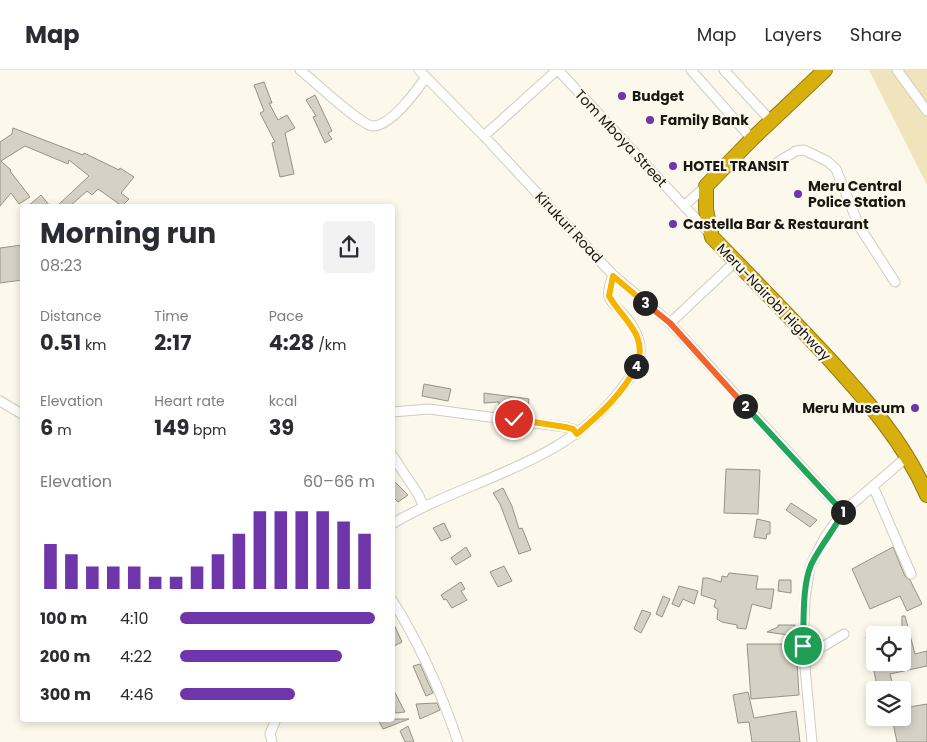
<!DOCTYPE html>
<html lang="en">
<head>
<meta charset="utf-8">
<style>
	body { margin:0; font-family:Poppins,sans-serif; background:#f2f2f3; color:#2b2b33; height:100vh; display:flex; flex-direction:column; font-size:19px; white-space:nowrap }
	* { box-sizing:border-box; margin:0 }
	p { font-size:16px; color:#7c7c81 }
	.icon { flex:none; width:28px; height:28px; fill:none; stroke:currentColor; stroke-width:2; stroke-linecap:round; stroke-linejoin:round }
	.map { position:relative; flex:1; overflow:hidden }
	.drawer { position:absolute; left:20px; top:134px; width:375px; height:518px; display:flex; flex-direction:column; background:#fff; border-radius:5px; box-shadow:0 2px 8px #0003 }
	.drawer>* { flex:none }
	.fabs { position:absolute; left:866px; top:556px; display:grid; gap:10px }
	.fabs a { display:grid; place-items:center; width:45px; height:45px; border-radius:5px; background:#fff; box-shadow:0 2px 8px #0003; font-size:25px }
	.pin { position:absolute; display:grid; place-items:center; width:42px; height:42px; color:#fff; margin:-21px; border:2px solid #fff; border-radius:50%; box-shadow:0 1px 5px #0007 }
	.km { position:absolute; width:25px; height:25px; margin:-12px; border-radius:50%; background:#222; color:#fff; font-size:14px; line-height:25px; text-align:center }
	.round { display:grid; place-items:center; flex:none; width:52px; height:52px; border-radius:5px; background:#f2f2f3 }
	.head { display:flex; align-items:center; justify-content:space-between; height:85px; padding:0 20px }
	h1 { font-size:28px; font-weight:700; line-height:38px }
	.figures { display:grid; grid-template-columns:repeat(3,1fr); gap:8px; height:85px; padding:5px 20px }
	.figures div { display:grid; align-content:center }
	.figures b { font-size:21px; font-weight:700 }
	.figures small { font-size:14px; font-weight:400 }
	.figures p { font-size:14px }
	.chart { height:140px; padding:10px 20px }
	.chart p { display:flex; justify-content:space-between }
	.chart svg { width:100%; height:90px; margin-top:5px; stroke:#6f35ab; stroke-width:6 }
	ul { padding:0 20px; list-style:none; font-size:16px }
	li { display:grid; grid-template-columns:80px 60px 1fr; align-items:center; height:38px }
	li i { height:12px; border-radius:6px; background:#6f35ab }
	header { display:flex; align-items:center; gap:30px; box-sizing:border-box; height:70px; padding:0 25px; background:#fff; border-bottom:1px solid #e1e1e2 }
	header strong { font-size:24px }
	nav { display:flex; gap:28px; margin-inline-start:auto; font-size:18px }
	.map>svg:first-child { display:block }
	.green { fill:#f0e4bd }
	.building { fill:#d5d1c4; stroke:#969286 }
	.lines { fill:none; stroke-linecap:round; stroke-linejoin:round }
	.minor-casing { stroke:#d0ccbf; stroke-width:11 }
	.highway-casing { stroke:#947a10; stroke-width:16 }
	.minor { stroke:#fff; stroke-width:9 }
	.highway { stroke:#d7b00f; stroke-width:14 }
	.split-1-casing { stroke:#fff; stroke-width:10 }
	.split-2-casing { stroke:#fff; stroke-width:10 }
	.split-3-casing { stroke:#fff; stroke-width:10 }
	.split-4-casing { stroke:#fff; stroke-width:10 }
	.split-5-casing { stroke:#fff; stroke-width:10 }
	.split-1 { stroke:#22a559; stroke-width:6 }
	.split-2 { stroke:#22a559; stroke-width:6 }
	.split-3 { stroke:#f0652b; stroke-width:6 }
	.split-4 { stroke:#f5b400; stroke-width:6 }
	.split-5 { stroke:#f5b400; stroke-width:6 }
	.poi-dot { fill:#6f35ab; stroke:#fcf8eb; stroke-width:2 }
	.labels { text-anchor:middle; dominant-baseline:central; stroke-width:4.5; stroke-linejoin:round; paint-order:stroke }
	.poi-label { font-size:14px; font-weight:bold; fill:#181712; stroke:#fcf8eb; text-anchor:start }
	.street-label { font-size:14px; fill:#181712; stroke:#fcf8eb }
</style>
</head>
<body>
<header>
<strong>Map</strong>
<nav><a>Map</a><a>Layers</a><a>Share</a></nav>
</header>
<div class="map">
<svg width="927" height="672" viewBox="0 0 927 672">
	<rect width="100%" height="100%" fill="#fcf8eb"/>
	<path class="green" d="M869,0h58v115z"/>
	<path class="building" d="M264,12l8,21h-3l9,17 9,-5 8,13 -10,5 9,41 -14,3 -8,-34 3,-1 -15,-29 4,-2 -10,-26z
		M315,25l17,36 -4,2 4,6 -7,4 -12,-26 3,-1 -10,-16z
		M13,58l70,27 1,-2 35,17 1,-2 14,9 -13,16 8,6 -7,7 -24,-17 -6,6 -5,-4 -17,15h-13l32,-30 -20,-16 -1,4 -43,-18 -24,15 10,9 -1,1 20,26 -11,7 -8,-11 -11,13v-64l12,-8z
		M41,125l9,11h-22z
		M22,175v35l-22,3v-35z
		M424,314l27,5 -3,12 -26,-5z
		M484,323l45,6 -1,11 -29,-5v-3l-15,1z
		M726,399l34,1 -2,44 -34,-1z
		M392,409l16,16 -10,7 -6,-6z
		M503,418l9,18 7,23 3,-1 9,22 -12,4 -19,-50 -7,-11z
		M791,433l26,17 -7,7 -24,-17z
		M757,449l13,3v12h-3l-1,5 -12,-2z
		M444,453l7,14 -10,4 -8,-13z
		M466,477l5,9 -15,9 -5,-7z
		M893,477l12,29 5,4 12,24 -15,7 -7,-15 -30,13 -18,-40z
		M504,496l8,15 -14,6 -8,-15z
		M729,503l29,3 -2,13h18l-3,20 -19,-5 -6,25 -9,-1v-3l-15,-3 -5,-3 1,-10 -4,-2 2,-7 -15,-5 2,-17h5l13,4 1,-6 5,1z
		M779,510h12v13l-13,-2z
		M461,512l4,7 -4,2 6,9 -15,8 -6,-9 -2,1 -3,-5z
		M679,516l19,5 -4,13 -11,-5 -4,8 -7,-3z
		M663,526l7,3 -8,18 -6,-3z
		M642,540l9,3 -10,20 -7,-4z
		M902,546h3l10,38 12,-3v15l-37,8 4,16h-16l-6,-28h30v-27h-18v-2l18,-6z
		M392,550l10,22 -10,5z
		M778,555h17l1,11 -29,-4 11,-5z
		M875,565v26l-3,1 -6,-25z
		M747,574h49l3,51 -48,4z
		M420,594l13,29 -7,3 -13,-30z
		M392,617l13,25 -9,1 -4,-8z
		M902,621l7,16 18,-3v38h-30l-5,-24h10z
		M748,622l6,26 42,-7 4,31h-48l-3,-20 -11,1 -5,-28z
		M437,633l3,7 -20,9 -4,-15z
		M378,649h31l-26,10z
		M408,656l6,16h-9l-5,-11z"/>
	<g class="lines">
		<g class="minor-casing">
			<path id="minor" d="M300,0c13,10 61,56 73,56 18,0 44,-36 53,-49
				M419,0l65,66 129,139 57,48 173,189
				M558,0l153,165
				M691,0l61,69
				M724,0l48,52
				M897,0l30,41
				M484,66l73,-66
				M773,95l23,-14 8,-1 23,11 9,8 23,57 36,56
				M684,136l22,-20
				M670,253l66,-62
				M0,331l22,13
				M392,342l37,-3 136,18 8,2 4,5
				M392,385l26,39 6,13
				M873,416l38,88
				M392,454c77,-46 170,-58 227,-132 8,-10 16,-20 20,-33 5,-17 -6,-35 -18,-47 -4,-5 -9,-8 -12,-15 -2,-7 2,-15 4,-22
				M392,530c28,44 49,92 66,142
				M803,576h21l20,-12
				M272,672l-2,-8 6,-15
				M812,672l-9,-96 2,-48 5,-31 15,-30 18,-25 65,-56"/>
		</g>
		<g class="highway-casing">
			<path id="highway" d="M825,0l-73,69 -46,47v24l6,27c40,41 79,81 118,123 38,42 74,82 97,135"/>
		</g>
		<use href="#minor" class="minor"/>
		<use href="#highway" class="highway"/>
	</g>
	<g class="lines">
		<g class="split-1-casing">
			<path id="split-1" d="M803,576c1,-24 -1,-60 8,-81 9,-19 24,-36 32,-53"/>
		</g>
		<g class="split-2-casing">
			<path id="split-2" d="M745,336l98,106"/>
		</g>
		<g class="split-3-casing">
			<path id="split-3" d="M645,233l25,20 75,83"/>
		</g>
		<g class="split-4-casing">
			<path id="split-4" d="M636,296c14,-30 -14,-47 -27,-70l4,-20 32,27"/>
		</g>
		<g class="split-5-casing">
			<path id="split-5" d="M514,349l51,8 8,2 4,5c23,-20 47,-41 59,-68"/>
		</g>
		<use href="#split-1" class="split-1"/>
		<use href="#split-2" class="split-2"/>
		<use href="#split-3" class="split-3"/>
		<use href="#split-4" class="split-4"/>
		<use href="#split-5" class="split-5"/>
	</g>
	<g class="poi-dot">
		<circle cx="622" cy="26" r="5"/>
		<circle cx="650" cy="50" r="5"/>
		<circle cx="673" cy="96" r="5"/>
		<circle cx="798" cy="124" r="5"/>
		<circle cx="673" cy="154" r="5"/>
		<circle cx="915" cy="338" r="5"/>
	</g>
	<g class="labels">
		<g class="poi-label">
			<text x="632" y="26">Budget</text>
			<text x="660" y="50">Family Bank</text>
			<text x="683" y="96">HOTEL TRANSIT</text>
			<text x="808" y="116">Meru Central<tspan x="808" dy="16">Police Station</tspan></text>
			<text x="683" y="154">Castella Bar &amp; Restaurant</text>
			<text x="905" y="338" text-anchor="end">Meru Museum</text>
		</g>
		<g class="street-label">
			<text transform="translate(621 68) rotate(47)">Tom Mboya Street</text>
			<text transform="translate(569 157) rotate(47)">Kirukuri Road</text>
			<text transform="translate(774 232) rotate(46)">Meru-Nairobi Highway</text>
		</g>
	</g>
</svg>
<div class="fabs">
<a><svg class="icon" aria-label="locate" viewBox="0 0 24 24"><circle cx="12" cy="12" r="6"/><path d="M12 2v4M12 18v4M2 12h4M18 12h4"/></svg></a>
<a><svg class="icon" aria-label="layers" viewBox="0 0 24 24"><path d="M12 4l9 5-9 5-9-5zM3 14l9 5 9-5"/></svg></a>
</div>
<div class="pin" style="left:803px;top:576px;background:#1e9e55"><svg class="icon" aria-label="arrive" viewBox="0 0 24 24"><path d="M6 21V4h12l-3 4 3 4H6"/></svg></div>
<div class="pin" style="left:514px;top:349px;background:#d93025"><svg class="icon" aria-label="check" viewBox="0 0 24 24"><path d="M5 12l5 5 9-10"/></svg></div>
<b class="km" style="left:843px;top:442px">1</b>
<b class="km" style="left:745px;top:336px">2</b>
<b class="km" style="left:645px;top:233px">3</b>
<b class="km" style="left:636px;top:296px">4</b>
<section class="drawer">
<div class="head"><div><h1>Morning run</h1><p>08:23</p></div><a class="round"><svg class="icon" aria-label="share" viewBox="0 0 24 24"><path d="M12 15V3M7 8l5-5 5 5M5 13v7h14v-7"/></svg></a></div>
<div class="figures">
<div><p>Distance</p><b>0.51<small> km</small></b></div>
<div><p>Time</p><b>2:17</b></div>
<div><p>Pace</p><b>4:28<small> /km</small></b></div>
</div>
<div class="figures">
<div><p>Elevation</p><b>6<small> m</small></b></div>
<div><p>Heart rate</p><b>149<small> bpm</small></b></div>
<div><p>kcal</p><b>39</b></div>
</div>
<div class="chart"><p><span>Elevation</span>60–66 m</p>
<svg viewBox="0 0 160 44" preserveAspectRatio="none"><path d="M5 44V22M15 44V27M25 44V33M35 44V33M45 44V33M55 44V38M65 44V38M75 44V33M85 44V27M95 44V17M105 44V6M115 44V6M125 44V6M135 44V6M145 44V11M155 44V17"/></svg>
</div>
<ul>
<li><b>100 m</b>4:10<i style="width:100%"></i></li>
<li><b>200 m</b>4:22<i style="width:83%"></i></li>
<li><b>300 m</b>4:46<i style="width:59%"></i></li>
</ul>
</section>
</div>
</body>
</html>
